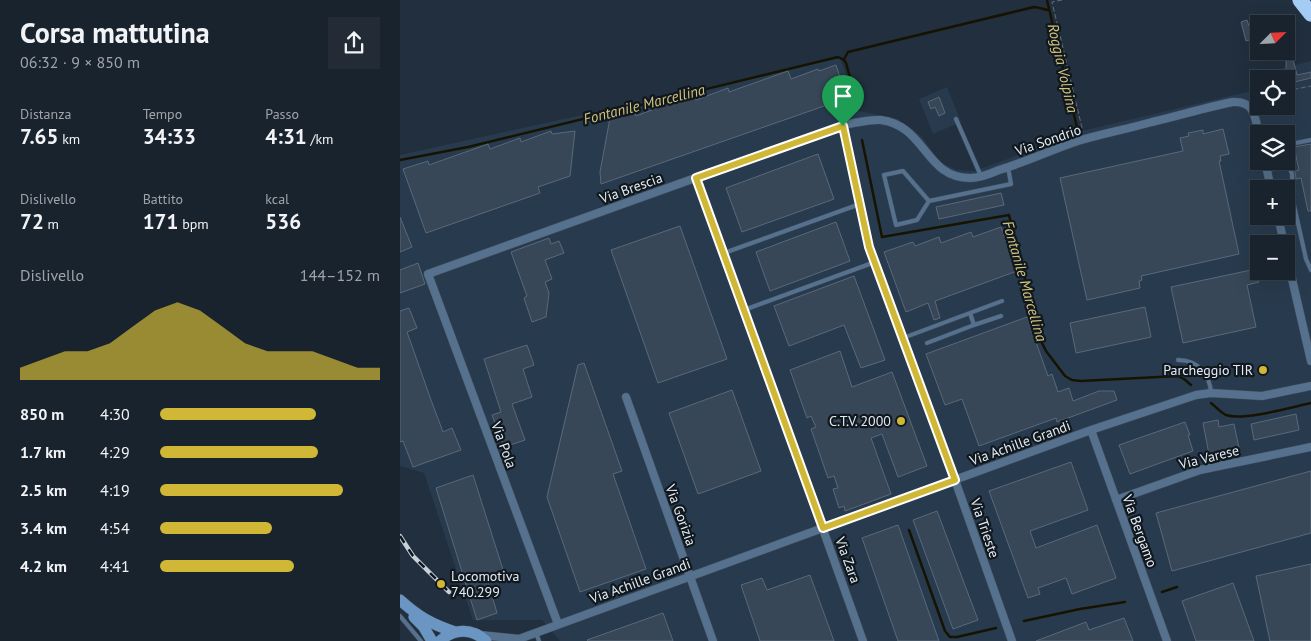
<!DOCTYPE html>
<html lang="it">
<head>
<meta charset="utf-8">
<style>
	body { margin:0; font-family:"PT Sans",sans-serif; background:#222b36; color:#f1f3f6; height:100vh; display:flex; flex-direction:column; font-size:19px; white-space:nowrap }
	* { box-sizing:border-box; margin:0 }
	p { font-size:16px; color:#9fa4aa }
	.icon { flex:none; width:28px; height:28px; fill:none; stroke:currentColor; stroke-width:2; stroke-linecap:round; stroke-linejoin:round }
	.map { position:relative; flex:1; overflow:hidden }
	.panel { display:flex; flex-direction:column; background:#19232e; width:400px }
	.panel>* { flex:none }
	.needle { width:32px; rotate:66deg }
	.buttons { position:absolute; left:850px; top:15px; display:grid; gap:10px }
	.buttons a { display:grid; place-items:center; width:45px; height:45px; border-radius:0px; background:#19232e; box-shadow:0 5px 20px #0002,0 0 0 1px #37404a; font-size:25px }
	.pin { position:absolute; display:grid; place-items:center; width:42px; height:42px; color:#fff; margin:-51px -21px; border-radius:50% 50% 50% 0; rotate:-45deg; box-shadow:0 0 5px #0007 }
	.pin .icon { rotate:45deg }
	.round { display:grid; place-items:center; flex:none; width:52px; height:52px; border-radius:0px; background:#222b36 }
	.overview { display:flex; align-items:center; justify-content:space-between; height:85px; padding:0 20px }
	h1 { font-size:28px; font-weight:800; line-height:38px }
	.metrics { display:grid; grid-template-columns:repeat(3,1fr); gap:8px; height:85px; padding:5px 20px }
	.metrics div { display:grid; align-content:center }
	.metrics b { font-size:21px; font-weight:800 }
	.metrics small { font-size:14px; font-weight:400 }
	.metrics p { font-size:14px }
	.chart { height:140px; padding:10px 20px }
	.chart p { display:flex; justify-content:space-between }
	.chart svg { width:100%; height:90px; margin-top:5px; fill:#d0b736; opacity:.7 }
	ul { padding:0 20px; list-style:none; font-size:16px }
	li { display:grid; grid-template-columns:80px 60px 1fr; align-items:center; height:38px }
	li i { height:12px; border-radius:6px; background:#d0b736 }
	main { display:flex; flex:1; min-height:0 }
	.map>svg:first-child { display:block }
	.built { fill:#283b4e; fill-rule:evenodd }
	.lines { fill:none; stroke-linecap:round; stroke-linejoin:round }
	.stream { stroke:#171301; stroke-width:2.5 }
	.building { fill:#384757; stroke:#59697a }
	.lane-casing { stroke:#404d5b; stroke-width:5 }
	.street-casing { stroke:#404d5b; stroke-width:9 }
	.secondary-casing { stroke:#404d5b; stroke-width:12 }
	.highway-casing { stroke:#404d5b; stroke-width:16 }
	.path { stroke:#606d7a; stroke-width:1; stroke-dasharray:5 2.5; stroke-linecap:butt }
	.lane { stroke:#56718d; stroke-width:4 }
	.street { stroke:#56718d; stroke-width:8 }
	.secondary { stroke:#6b96c3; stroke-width:11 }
	.highway { stroke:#a4ccf5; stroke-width:15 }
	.rail-casing { stroke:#c7d1dc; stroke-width:4.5 }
	.rail { stroke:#10171d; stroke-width:2.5; stroke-dasharray:8; stroke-linecap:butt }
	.route-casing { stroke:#fff; stroke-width:10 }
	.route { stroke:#d0b736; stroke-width:6 }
	.poi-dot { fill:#d0b736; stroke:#10171d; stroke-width:2 }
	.labels { text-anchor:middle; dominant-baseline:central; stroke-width:4.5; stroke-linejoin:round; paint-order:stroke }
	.street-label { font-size:14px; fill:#e2ebf5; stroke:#10171d }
	.poi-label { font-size:14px; fill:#e2ebf5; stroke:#10171d; text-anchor:end }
	.water-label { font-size:15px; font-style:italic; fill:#d2c37e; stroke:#10171d }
</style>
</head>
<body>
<main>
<section class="panel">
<div class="overview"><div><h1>Corsa mattutina</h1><p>06:32 · 9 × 850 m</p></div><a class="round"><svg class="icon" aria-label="share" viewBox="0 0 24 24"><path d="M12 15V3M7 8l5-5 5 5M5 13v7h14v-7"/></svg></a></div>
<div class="metrics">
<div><p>Distanza</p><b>7.65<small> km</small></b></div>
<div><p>Tempo</p><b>34:33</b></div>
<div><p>Passo</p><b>4:31<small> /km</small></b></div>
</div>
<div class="metrics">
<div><p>Dislivello</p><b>72<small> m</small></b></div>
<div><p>Battito</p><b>171<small> bpm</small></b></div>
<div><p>kcal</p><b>536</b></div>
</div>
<div class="chart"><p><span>Dislivello</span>144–152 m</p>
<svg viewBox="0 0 160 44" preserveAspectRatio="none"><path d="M0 44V38L10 34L20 30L30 30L40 26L50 18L60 10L70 6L80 10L90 18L100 26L110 30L120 30L130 30L140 34L150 38L160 38V44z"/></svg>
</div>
<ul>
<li><b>850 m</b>4:30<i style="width:71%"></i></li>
<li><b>1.7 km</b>4:29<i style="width:72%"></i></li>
<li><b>2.5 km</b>4:19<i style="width:83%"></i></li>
<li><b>3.4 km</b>4:54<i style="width:51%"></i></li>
<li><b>4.2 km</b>4:41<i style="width:61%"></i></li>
</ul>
</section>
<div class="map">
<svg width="911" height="641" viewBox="0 0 911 641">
	<rect width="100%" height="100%" fill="#212f3e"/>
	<path class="built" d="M440,58l19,53 39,8 24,18 18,25 17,8 18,1 111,-41 169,-40 -3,-14 59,-15v580h-751l-18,-21h-69l-49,-147 -24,-7v-311zM859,79h27v27h-27zM859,134h27v27h-27zM859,189h27v27h-27zM859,244h27v27h-27z
		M547,87l14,35 -28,12 -14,-35z"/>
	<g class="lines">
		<path class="stream" d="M647,0l32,136
			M444,59l4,-7 186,-45c5,0 10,3 15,3
			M462,140l20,97 127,-22 18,72 1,14 8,30 10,20 19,25 7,4 9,1 97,-5 6,3 7,6
			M0,160l68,-13 370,-90 6,3 2,3 11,40
			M811,403c5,4 10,10 15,12 18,6 66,-8 85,-12
			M509,530l36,101 5,6h7l39,-9
			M762,592l15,-5
			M624,621l56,-12 45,-7"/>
	</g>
	<path class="building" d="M847,20l2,6 6,-1 2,6 -7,2 2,6 -6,2 -5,-19z
		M885,51h6l6,24 14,-3v6l-25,6v-5h-8l-1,-6 9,-2v-12z
		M436,65l11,33 -246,86 -1,-12 10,-54 23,-9 3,7 58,-22 2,6 32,-12 1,4 59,-21 3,8 27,-10 1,2z
		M539,97l6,16 -6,3 -4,-9 -4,2 -3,-7z
		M823,129l6,25 -9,2 1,5h-2l20,93 -98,22 1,4 -3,1 1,7 -53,12 -27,-122 123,-27 -3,-13 9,-2 -1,-3 15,-3v4z
		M151,131l1,3 23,-3 -5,45 -32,11 2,6 -114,40 -23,-64 25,-8 1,4 59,-21 2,5 30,-11 1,4z
		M911,144v67h-3l-7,-33 -5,1 -1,-8 4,-1 -5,-23z
		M418,154l16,45 -92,33 -16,-44z
		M601,193l3,12 -65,14 -3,-12z
		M0,217l12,30 -12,5z
		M436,222l14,39 -80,30 -14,-39z
		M280,226l47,133 -69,24 -47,-133z
		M601,227l16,44 -82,30 5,17 -6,2 -6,-17 -22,9 -22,-60 29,-10 2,4 24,-9 2,6 30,-11 2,5z
		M149,238l2,6 8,-3 5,12 -19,7 7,19 -7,3 4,11 -3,24 -14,5 -8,-24 3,-2 -16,-44z
		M18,263l7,21 -25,9v-23z
		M856,269l3,13 -12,3 9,42 -73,16 -12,-56z
		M454,276l31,84 -24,8 -17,-43 -55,21 -15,-40z
		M745,307l6,30 -75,16 -6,-30z
		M9,308l8,20 -10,4 24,68 12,32 9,-4 9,22 -48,17 -10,-26 -3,1v-131z
		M627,317l21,59 4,-2 6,18 11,-4 4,13 26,-10h15l3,9 -60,22 -1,-4 -77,28 -17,-47 -17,6 -19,-51z
		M127,345l7,20 -11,4 9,28 -20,7 13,36 -21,7 -12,-32 9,-3 -17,-53z
		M440,351l12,36 40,-15 35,94 -29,11 -16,-43 -11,4 20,56 -46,17 -1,-5 -5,2 -6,-19 5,-1 -4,-12 -6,2 -17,-49 5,-2 -5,-11 -4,2 -17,-48z
		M184,363l38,108 -9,3 33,95 -66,23 -33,-95 31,-132z
		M332,390l29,81 -63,23 -29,-81z
		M896,414l3,16 -45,10 -3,-16z
		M818,420l1,7 15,-3 6,29 -15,3 -1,-4 -15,2 -6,-31z
		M785,422l5,13h-2l5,16 -63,23 -11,-29z
		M671,462l17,48 -58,21 6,17 61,-23 19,53 -44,16 -6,-16 -28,10 2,6 -12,4 -39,-107z
		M911,471v62l-139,38 -16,-58z
		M73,475l32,101 -17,6 9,31 -20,7 -41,-132z
		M537,511l41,109 -25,9 -40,-109z
		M498,525l41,116h-41l-36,-103z
		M911,564v77h-41l-14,-65z
		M410,575l24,66h-74l-19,-56 21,-7 5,12z
		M833,583l21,58h-58l-14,-40z
		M263,613l10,28h-85l-1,-1z
		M724,618l9,23h-97l50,-19 3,8z"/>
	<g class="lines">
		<g class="lane-casing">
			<path id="lane" d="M556,119l25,57
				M886,145l25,-5
				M867,170l22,-4 3,8 1,27 13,58 5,11
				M503,171l26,30 -12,19 -21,5 -12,-50z
				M529,201l82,-17 -3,-17
				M324,253l136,-49
				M344,310l131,-48
				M570,313l4,12 27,-9
				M503,338l99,-37
				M527,343l47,-18
				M778,360c20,0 32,15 33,33
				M0,616l21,25
				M136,633l3,8"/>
		</g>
		<g class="street-casing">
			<path id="street" d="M443,125l26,122 86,233 57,161
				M865,161l6,28
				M297,178l166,463
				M878,216l6,28
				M886,253l25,108
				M226,397l87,244
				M691,430l76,211
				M716,500l84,-30 111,-23
				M158,624l-130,-350 415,-149c13,-2 25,-6 38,-5 45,6 44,58 89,58 10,0 20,-4 29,-8 27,-8 52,-20 79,-29 24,-7 49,-12 74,-19 27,-6 54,-15 81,-20 22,-1 22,15 26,33
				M80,635l39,4 -3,2
				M119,639l572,-209 105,-35 15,-2 51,3 49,-10"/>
		</g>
		<g class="secondary-casing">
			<path id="secondary" d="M0,600c19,17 31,24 55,32
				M14,617l9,9 9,15
				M40,641c14,-13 32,-13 46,0"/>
		</g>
		<g class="highway-casing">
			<path id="highway" d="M900,0l11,14"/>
		</g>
		<path class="path" d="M662,0l-10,2 31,130
			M886,91l25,-5"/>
		<use href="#lane" class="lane"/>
		<use href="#street" class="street"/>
		<use href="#secondary" class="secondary"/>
		<use href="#highway" class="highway"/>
		<g class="rail-casing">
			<path id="rail" d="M0,536l13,20 36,36"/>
		</g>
		<use href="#rail" class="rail"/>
	</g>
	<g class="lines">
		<g class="route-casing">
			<path id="route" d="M443,126l26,121 86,233 -132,48 -127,-350z"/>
		</g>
		<use href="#route" class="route"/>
	</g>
	<g class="poi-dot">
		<circle cx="863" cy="370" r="5"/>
		<circle cx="501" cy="421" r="5"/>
		<circle cx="41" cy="584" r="5"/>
	</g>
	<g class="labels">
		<g class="street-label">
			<text transform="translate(648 140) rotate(-19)">Via Sondrio</text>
			<text transform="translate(231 188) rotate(-20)">Via Brescia</text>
			<text transform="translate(620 443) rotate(-20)">Via Achille Grandi</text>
			<text transform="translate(104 445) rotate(70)">Via Pola</text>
			<text transform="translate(809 457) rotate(-14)">Via Varese</text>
			<text transform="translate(281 515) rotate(70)">Via Gorizia</text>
			<text transform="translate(585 528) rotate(71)">Via Trieste</text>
			<text transform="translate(740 531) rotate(70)">Via Bergamo</text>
			<text transform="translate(448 560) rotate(70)">Via Zara</text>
			<text transform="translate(240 581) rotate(-20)">Via Achille Grandi</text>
		</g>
		<g class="poi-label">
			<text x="853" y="370">Parcheggio TIR</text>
			<text x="491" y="421">C.T.V. 2000</text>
			<text x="51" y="576" text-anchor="start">Locomotiva<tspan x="51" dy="16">740.299</tspan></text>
		</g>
		<g class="water-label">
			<text transform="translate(663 68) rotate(77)">Roggia Volpina</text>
			<text transform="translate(244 104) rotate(-14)">Fontanile Marcellina</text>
			<text transform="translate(625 281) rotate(74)">Fontanile Marcellina</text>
		</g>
	</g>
</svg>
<div class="buttons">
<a><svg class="needle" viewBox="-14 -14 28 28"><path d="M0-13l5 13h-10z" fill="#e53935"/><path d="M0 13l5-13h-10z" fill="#9fa4aa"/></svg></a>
<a><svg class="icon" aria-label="locate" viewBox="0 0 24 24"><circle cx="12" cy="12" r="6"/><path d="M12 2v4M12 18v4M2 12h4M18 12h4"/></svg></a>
<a><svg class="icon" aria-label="layers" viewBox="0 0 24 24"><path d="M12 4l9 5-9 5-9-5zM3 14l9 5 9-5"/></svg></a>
<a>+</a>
<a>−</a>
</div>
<div class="pin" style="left:443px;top:126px;background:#1e9e55"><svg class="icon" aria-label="arrive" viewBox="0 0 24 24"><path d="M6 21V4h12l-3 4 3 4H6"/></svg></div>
</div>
</main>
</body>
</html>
